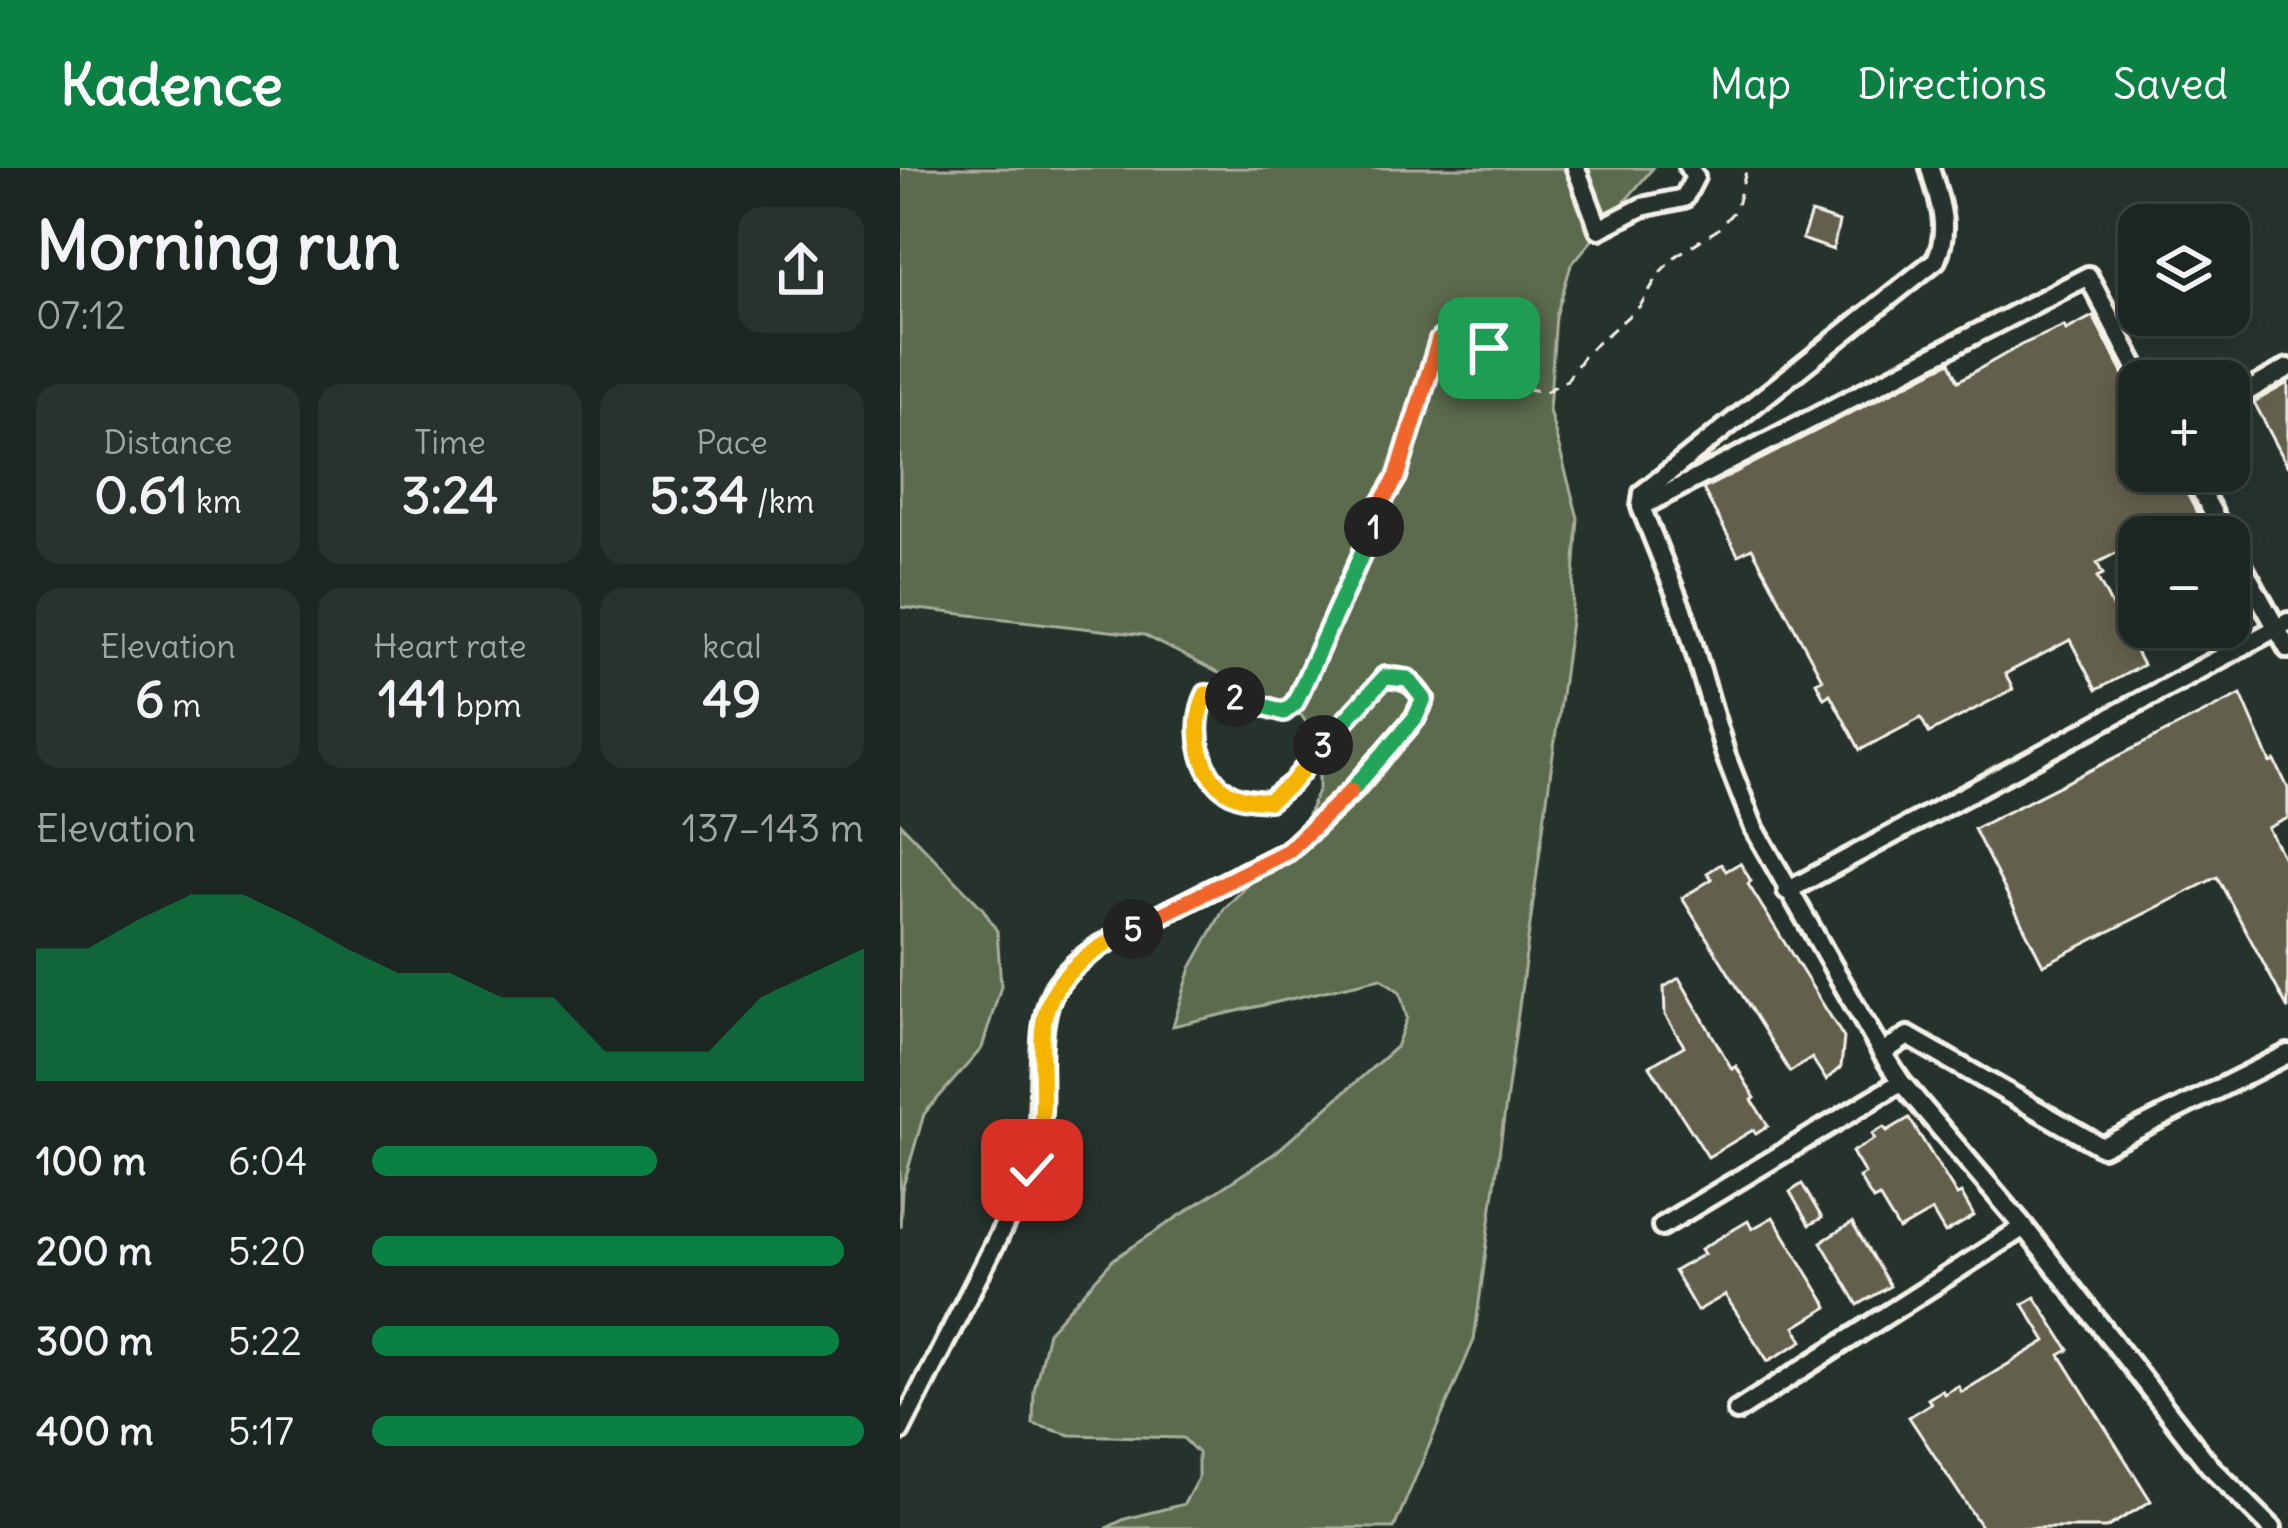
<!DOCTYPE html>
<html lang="en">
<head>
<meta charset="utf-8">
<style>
	body { margin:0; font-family:Delius,sans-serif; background:#29322f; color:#f1f3f6; height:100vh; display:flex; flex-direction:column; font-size:45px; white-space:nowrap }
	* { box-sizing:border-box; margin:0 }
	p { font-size:39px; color:#a0a5a5 }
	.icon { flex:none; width:66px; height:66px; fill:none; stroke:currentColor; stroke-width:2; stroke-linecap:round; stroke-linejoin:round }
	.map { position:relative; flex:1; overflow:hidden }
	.sheet { display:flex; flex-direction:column; background:#1c2622; width:900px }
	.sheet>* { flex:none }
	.controls { position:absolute; left:1218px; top:36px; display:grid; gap:24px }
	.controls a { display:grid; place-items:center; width:132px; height:132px; border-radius:24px; background:#1c2622; box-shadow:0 6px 18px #0003,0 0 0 3px #3a4340; font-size:60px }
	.pin { position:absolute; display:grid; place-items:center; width:102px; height:102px; color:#fff; margin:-51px; border-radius:24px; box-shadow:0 6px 18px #0006 }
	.km { position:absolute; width:60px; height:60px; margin:-30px; border-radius:50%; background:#222; color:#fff; font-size:33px; line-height:60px; text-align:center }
	.round { display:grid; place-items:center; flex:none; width:126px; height:126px; border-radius:24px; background:#29322f }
	.head { display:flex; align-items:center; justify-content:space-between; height:204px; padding:0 36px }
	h1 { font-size:66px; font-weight:700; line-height:90px }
	.stats { display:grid; grid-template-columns:repeat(3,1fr); gap:18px; height:204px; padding:12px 36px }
	.stats div { display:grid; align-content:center; border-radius:24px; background:#29322f; text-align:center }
	.stats b { font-size:51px; font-weight:700 }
	.stats small { font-size:33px; font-weight:400 }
	.stats p { font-size:33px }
	.chart { height:336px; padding:24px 36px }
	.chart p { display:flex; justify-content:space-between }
	.chart svg { width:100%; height:216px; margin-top:12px; fill:#0b8043; opacity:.7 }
	ul { padding:0 36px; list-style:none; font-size:39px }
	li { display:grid; grid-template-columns:192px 144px 1fr; align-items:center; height:90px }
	li i { height:30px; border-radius:15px; background:#0b8043 }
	header { display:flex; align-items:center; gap:72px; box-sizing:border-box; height:168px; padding:0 60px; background:#0b8043; color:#fff }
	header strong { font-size:57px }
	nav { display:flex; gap:66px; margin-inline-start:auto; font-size:42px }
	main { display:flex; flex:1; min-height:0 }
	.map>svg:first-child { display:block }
	.green { fill:#5c6b4e; stroke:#a8ae9b; stroke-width:3 }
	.building { fill:#645f4d; stroke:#f4f1e8; stroke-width:3 }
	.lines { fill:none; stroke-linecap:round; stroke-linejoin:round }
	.minor-casing { stroke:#f4f1e8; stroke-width:26 }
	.path { stroke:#f4f1e8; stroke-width:3; stroke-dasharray:12 9; stroke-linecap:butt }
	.minor { stroke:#26332d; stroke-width:16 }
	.split-1-casing { stroke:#fff; stroke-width:24 }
	.split-2-casing { stroke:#fff; stroke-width:24 }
	.split-3-casing { stroke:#fff; stroke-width:24 }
	.split-4-casing { stroke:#fff; stroke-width:24 }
	.split-5-casing { stroke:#fff; stroke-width:24 }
	.split-6-casing { stroke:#fff; stroke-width:24 }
	.split-1 { stroke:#f0652b; stroke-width:15 }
	.split-2 { stroke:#22a559; stroke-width:15 }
	.split-3 { stroke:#f5b400; stroke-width:15 }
	.split-4 { stroke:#22a559; stroke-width:15 }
	.split-5 { stroke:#f0652b; stroke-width:15 }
	.split-6 { stroke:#f5b400; stroke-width:15 }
</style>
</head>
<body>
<header>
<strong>Kadence</strong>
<nav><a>Map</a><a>Directions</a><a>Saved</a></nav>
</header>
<main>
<section class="sheet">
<div class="head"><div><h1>Morning run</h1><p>07:12</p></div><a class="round"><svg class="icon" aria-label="share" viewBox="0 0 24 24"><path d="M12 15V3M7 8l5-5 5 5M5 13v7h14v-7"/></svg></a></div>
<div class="stats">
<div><p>Distance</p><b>0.61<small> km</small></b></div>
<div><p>Time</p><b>3:24</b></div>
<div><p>Pace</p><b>5:34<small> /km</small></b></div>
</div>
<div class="stats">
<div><p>Elevation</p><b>6<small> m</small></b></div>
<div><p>Heart rate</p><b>141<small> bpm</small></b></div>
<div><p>kcal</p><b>49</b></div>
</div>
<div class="chart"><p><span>Elevation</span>137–143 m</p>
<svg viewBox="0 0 160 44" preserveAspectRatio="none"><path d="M0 44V17L10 17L20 11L30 6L40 6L50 11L60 17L70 22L80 22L90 27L100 27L110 38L120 38L130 38L140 27L150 22L160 17V44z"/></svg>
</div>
<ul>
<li><b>100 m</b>6:04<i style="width:58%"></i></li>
<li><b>200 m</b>5:20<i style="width:96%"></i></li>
<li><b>300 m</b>5:22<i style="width:95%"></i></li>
<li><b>400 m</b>5:17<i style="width:100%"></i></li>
</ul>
</section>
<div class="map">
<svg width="1388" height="1360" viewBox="0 0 1388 1360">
	<rect width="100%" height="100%" fill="#26332d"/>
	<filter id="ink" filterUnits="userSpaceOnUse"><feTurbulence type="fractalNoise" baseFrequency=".00833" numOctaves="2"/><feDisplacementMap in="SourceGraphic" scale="24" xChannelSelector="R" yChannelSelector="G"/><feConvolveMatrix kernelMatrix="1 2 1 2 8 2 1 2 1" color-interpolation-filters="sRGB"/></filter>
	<g filter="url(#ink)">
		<path class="green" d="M0,0h753l-82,97 -15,51 -7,94 29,108 -7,103 -97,719 -80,188h-288l19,-9 59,-15 14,-26v-25l-15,-15 -113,-3 -37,-11 1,-33 14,-59 66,-73 161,-106 121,-106 11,-29 -7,-26 -19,-14 -208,48 18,-58 33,-59 77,-77 18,-44v-47l-18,-26 -157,-80 -244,-28z
			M0,655l83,86 14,22 4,55 -19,62 -58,66 -22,76 -2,38z"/>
		<path class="building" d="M911,45l28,9 -6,28 -31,-11z
			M1193,148l46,87v68h36l35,66h-71v4l-42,22 6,11 -6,3 19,37 7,-3 7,12 -7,4 20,38 -47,25 -26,-50 -65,34 8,15 -84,44 -8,-15 -61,32 -30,-56 -6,4 -8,-16 6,-3 -70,-131 -14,7 -35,-66 247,-127 8,19 63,-36 43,-19 2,4z
			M1388,215v84l-34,-65z
			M1341,526l30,69 4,-2 13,27v30l-20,10 20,38v143l-71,-132 -174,88 -69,-136z
			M840,695l11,18 -3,3 96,154 -3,29 -15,13 -14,-22 -22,14 -108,-174 30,-19 -5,-6 14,-9 5,7z
			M779,810l53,91 4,-3 19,32 -3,2 16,26 -12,8 -3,-4 -45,27 -58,-91 34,-20 -19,-31 -1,-28z
			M1009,950l48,77 4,-2 13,23 -29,17 -13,-22 -33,19 -20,-33 -6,3 -14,-23 6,-3 -13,-22 23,-13 -3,-5 12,-7 3,4z
			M902,1016l20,34 -13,7 -19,-33z
			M873,1049l55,90 -33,20 8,14 -35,20 -43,-66 -28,16 -23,-40 30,-17 -3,-5 47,-28 4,8z
			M952,1055l38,63 -32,19 -37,-63z
			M1135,1129l34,53 -9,5 91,146 -45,27h-124l-73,-111 22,-14 -3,-4 14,-9 2,4 14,-8 4,6 84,-51 -23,-37z"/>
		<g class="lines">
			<g class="minor-casing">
				<path id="minor" d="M676,0l23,61 43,-22 42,-9 11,-21 -6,-9
					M1030,0c9,33 21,60 6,92l-293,233 -2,14 44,110 41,139 28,72 128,225 19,29 123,145 185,238 63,63
					M1329,234l59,-34
					M1290,303l36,66
					M741,339l447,-231 55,105
					M1329,374l59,107
					M887,723l501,-269
					M982,885l26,-17 194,111 186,-93
					M762,1058l239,-144
					M837,1243l287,-184
					M0,1263l132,-261c16,-53 -2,-149 26,-187 12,-16 27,-27 43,-38l187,-94 66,-62 61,-71 9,-19c-11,-18 -19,-20 -39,-22"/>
			</g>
			<path class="path" d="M470,523l-78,92 -23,18c-10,-1 -21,-1 -30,-4 -41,-14 -49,-70 -33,-103l19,-1 59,20 11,-10 85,-198 17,-28 42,-137 14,-11 18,1 57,59 17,3 22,-12 18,-26 55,-48 21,-35 16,-16 40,-25 19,-21 11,-41"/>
			<use href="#minor" class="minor"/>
		</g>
	</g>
	<g class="lines" filter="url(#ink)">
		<g class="split-1-casing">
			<path id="split-1" d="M474,359l6,-22 17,-28 42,-137 14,-12 18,2 18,18"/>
		</g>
		<g class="split-2-casing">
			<path id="split-2" d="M335,529l49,15 11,-9 79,-176"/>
		</g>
		<g class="split-3-casing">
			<path id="split-3" d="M335,529l-29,-3c-16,32 -8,90 33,103 9,3 20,3 30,4l23,-18 31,-38"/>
		</g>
		<g class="split-4-casing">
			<path id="split-4" d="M423,577l62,-68 23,2 16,20 -9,19 -64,73"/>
		</g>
		<g class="split-5-casing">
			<path id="split-5" d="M233,761l155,-78 63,-60"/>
		</g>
		<g class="split-6-casing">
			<path id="split-6" d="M132,1002c35,-116 -41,-171 101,-241"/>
		</g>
		<use href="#split-1" class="split-1"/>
		<use href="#split-2" class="split-2"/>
		<use href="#split-3" class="split-3"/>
		<use href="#split-4" class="split-4"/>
		<use href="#split-5" class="split-5"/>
		<use href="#split-6" class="split-6"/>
	</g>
</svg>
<div class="controls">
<a><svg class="icon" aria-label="layers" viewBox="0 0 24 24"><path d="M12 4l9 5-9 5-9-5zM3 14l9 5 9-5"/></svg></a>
<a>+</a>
<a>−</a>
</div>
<div class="pin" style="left:589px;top:180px;background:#1e9e55"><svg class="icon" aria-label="arrive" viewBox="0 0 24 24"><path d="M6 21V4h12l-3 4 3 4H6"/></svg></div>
<div class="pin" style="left:132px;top:1002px;background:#d93025"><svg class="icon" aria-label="check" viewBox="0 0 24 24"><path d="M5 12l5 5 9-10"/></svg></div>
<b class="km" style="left:474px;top:359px">1</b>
<b class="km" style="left:335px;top:529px">2</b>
<b class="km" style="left:423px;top:577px">3</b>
<b class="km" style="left:233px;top:761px">5</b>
</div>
</main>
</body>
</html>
